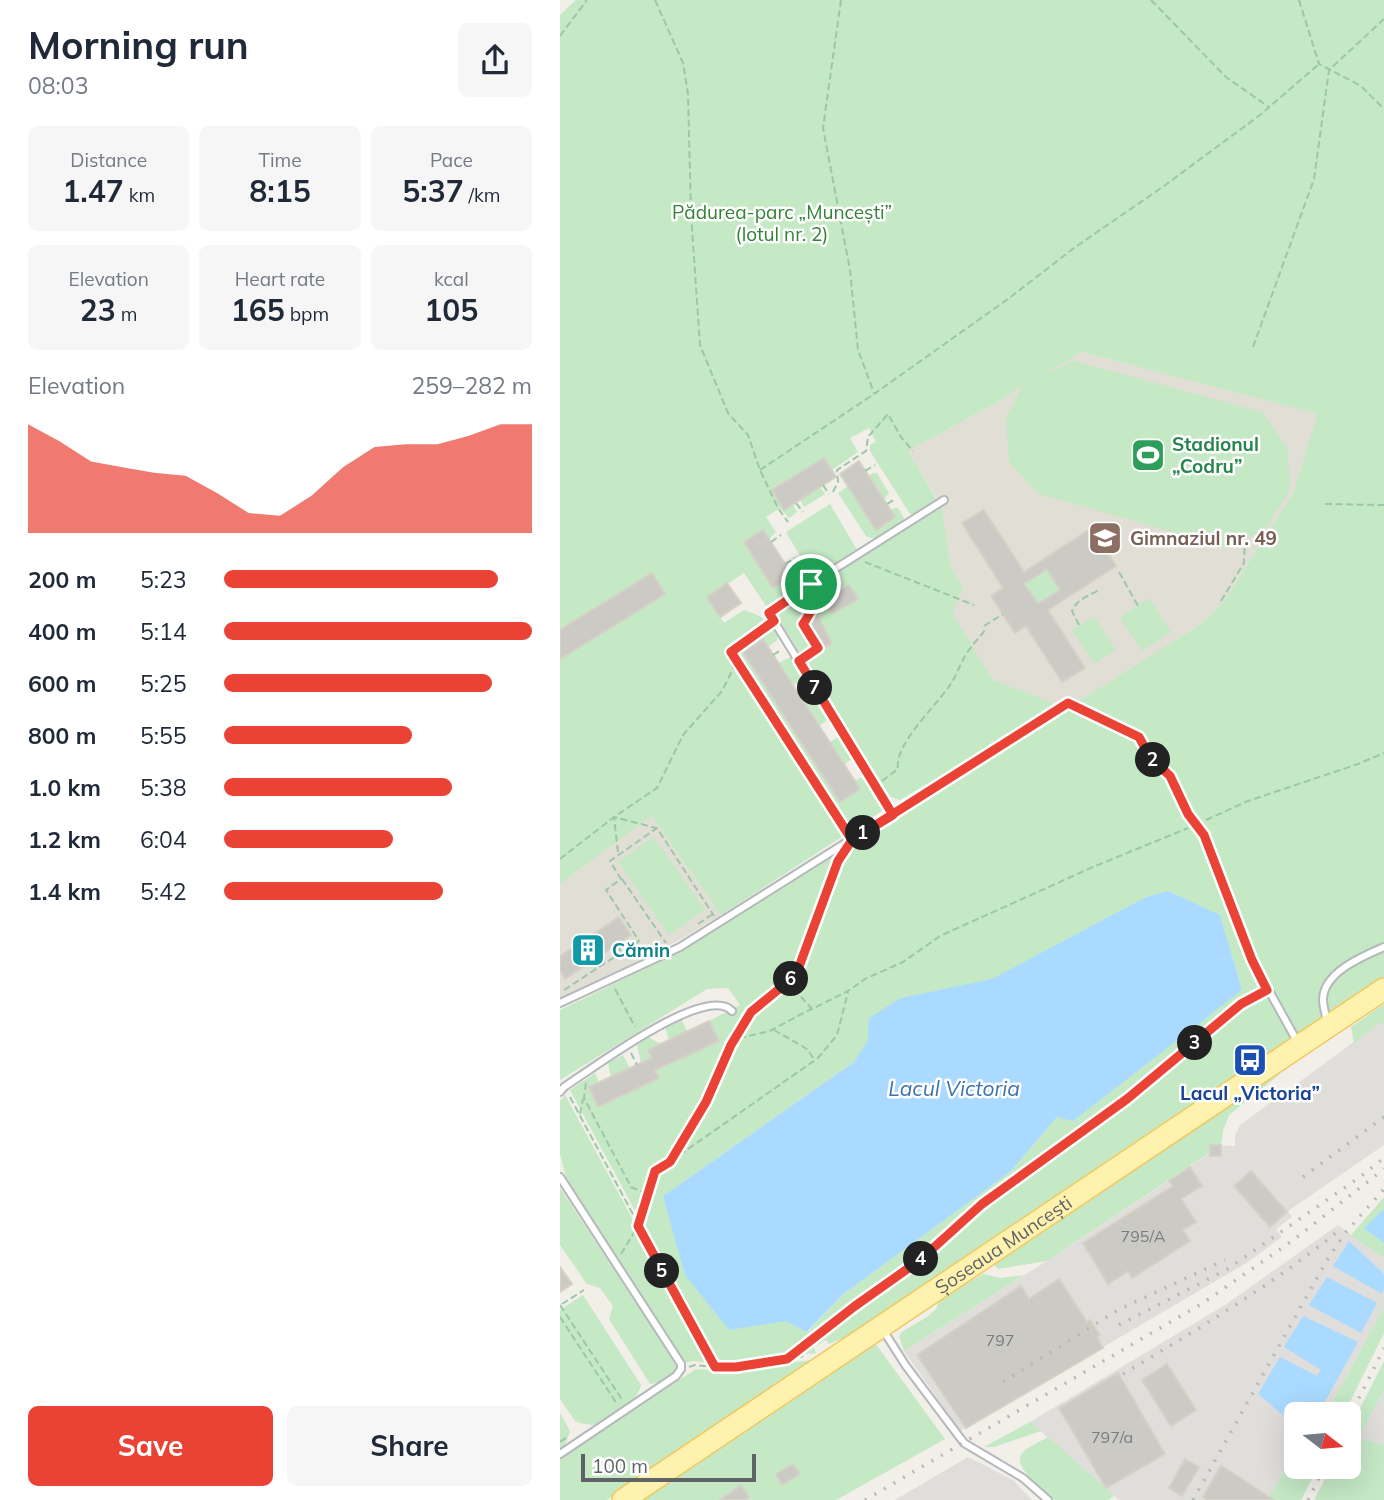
<!DOCTYPE html>
<html lang="en">
<head>
<meta charset="utf-8">
<style>
	body { margin:0; font-family:Mulish,sans-serif; background:#f6f6f7; color:#1f2937; height:100vh; display:flex; flex-direction:column; font-size:26px; white-space:nowrap }
	* { box-sizing:border-box; margin:0 }
	p { font-size:23px; color:#747a83 }
	.icon { flex:none; width:38px; height:38px; fill:none; stroke:currentColor; stroke-width:2; stroke-linecap:round; stroke-linejoin:round }
	.map { position:relative; flex:1; overflow:hidden }
	.details { display:flex; flex-direction:column; background:#fff; width:560px }
	.details>* { flex:none }
	.needle { width:46px; rotate:106deg }
	.controls { position:absolute; left:724px; top:1402px; display:grid; gap:14px }
	.controls a { display:grid; place-items:center; width:77px; height:77px; border-radius:10px; background:#fff; box-shadow:0 7px 28px #0002; font-size:35px }
	.scale { position:absolute; left:21px; bottom:18px; width:175px; box-sizing:border-box; padding-left:7px; border:4px solid #5f6368; border-top:0; font-size:19px; line-height:24px; white-space:nowrap; color:#5f6368; -webkit-text-stroke:5px #fff; paint-order:stroke }
	.pin { position:absolute; display:grid; place-items:center; width:60px; height:60px; color:#fff; margin:-30px; border:4px solid #fff; border-radius:50%; box-shadow:0 2px 7px #0007 }
	.km { position:absolute; width:35px; height:35px; margin:-18px; border-radius:50%; background:#222; color:#fff; font-size:19px; line-height:35px; text-align:center }
	.round { display:grid; place-items:center; flex:none; width:74px; height:74px; border-radius:10px; background:#f6f6f7 }
	.head { display:flex; align-items:center; justify-content:space-between; height:119px; padding:0 28px }
	h1 { font-size:38px; font-weight:700; line-height:52px }
	.stats { display:grid; grid-template-columns:repeat(3,1fr); gap:10px; height:119px; padding:7px 28px }
	.stats div { display:grid; align-content:center; border-radius:10px; background:#f6f6f7; text-align:center }
	.stats b { font-size:30px; font-weight:700 }
	.stats small { font-size:19px; font-weight:400 }
	.stats p { font-size:19px }
	.chart { height:196px; padding:14px 28px }
	.chart p { display:flex; justify-content:space-between }
	.chart svg { width:100%; height:126px; margin-top:7px; fill:#ea4335; opacity:.7 }
	.cta { display:flex; gap:14px; margin-top:auto; padding:14px 28px }
	.cta a { flex:1; height:80px; border-radius:10px; background:#ea4335; color:#fff; font-size:28px; font-weight:700; line-height:80px; text-align:center }
	.cta a+a { background:#f6f6f7; color:#1f2937 }
	ul { padding:0 28px; list-style:none; font-size:23px }
	li { display:grid; grid-template-columns:112px 84px 1fr; align-items:center; height:52px }
	li i { height:18px; border-radius:9px; background:#ea4335 }
	main { display:flex; flex:1; min-height:0 }
	.map>svg:first-child { display:block }
	.industrial { fill:#e0deda }
	.education { fill:#e1ded6 }
	.green { fill:#c5e8c5; fill-rule:evenodd }
	.water { fill:#aadaff }
	.building { fill:#cccac5; stroke:#d6d1c6; stroke-width:2; fill-rule:evenodd }
	.lines { fill:none; stroke-linecap:round; stroke-linejoin:round }
	.service-casing { stroke:#b5b8bc; stroke-width:10 }
	.primary-casing { stroke:#f2c960; stroke-width:24 }
	.path { stroke:#9cc7a9; stroke-width:2; stroke-dasharray:7 3.5; stroke-linecap:butt }
	.service { stroke:#fff; stroke-width:6 }
	.primary { stroke:#fff2af; stroke-width:21 }
	.rail { stroke:#b6b7b8; stroke-width:3.5; stroke-dasharray:2 9; stroke-linecap:butt }
	.route-casing { stroke:#fff; stroke-width:14 }
	.route { stroke:#ea4335; stroke-width:9 }
	.labels { text-anchor:middle; dominant-baseline:central; stroke-width:5; stroke-linejoin:round; paint-order:stroke }
	.number-label { font-size:16px; fill:#7a7d7f }
	.park-label { font-size:19px; fill:#348238; stroke:#fff }
	.leisure-label { font-size:19px; font-weight:bold; fill:#27864d; stroke:#fff; text-anchor:start }
	.education-label { font-size:19px; font-weight:bold; fill:#785e54; stroke:#fff; text-anchor:start }
	.culture-label { font-size:19px; font-weight:bold; fill:#0d838f; stroke:#fff; text-anchor:start }
	.transit-label { font-size:19px; font-weight:bold; fill:#164399; stroke:#fff }
	.street-label { font-size:19px; fill:#5f6368; stroke:#fff }
	.water-label { font-size:21px; font-style:italic; fill:#4174aa; stroke:#fff }
</style>
</head>
<body>
<main>
<section class="details">
<div class="head"><div><h1>Morning run</h1><p>08:03</p></div><a class="round"><svg class="icon" aria-label="share" viewBox="0 0 24 24"><path d="M12 15V3M7 8l5-5 5 5M5 13v7h14v-7"/></svg></a></div>
<div class="stats">
<div><p>Distance</p><b>1.47<small> km</small></b></div>
<div><p>Time</p><b>8:15</b></div>
<div><p>Pace</p><b>5:37<small> /km</small></b></div>
</div>
<div class="stats">
<div><p>Elevation</p><b>23<small> m</small></b></div>
<div><p>Heart rate</p><b>165<small> bpm</small></b></div>
<div><p>kcal</p><b>105</b></div>
</div>
<div class="chart"><p><span>Elevation</span>259–282 m</p>
<svg viewBox="0 0 160 44" preserveAspectRatio="none"><path d="M0 44V6L10 12L20 19L30 21L40 23L50 24L60 30L70 37L80 38L90 31L100 21L110 14L120 13L130 13L140 10L150 6L160 6V44z"/></svg>
</div>
<ul>
<li><b>200 m</b>5:23<i style="width:89%"></i></li>
<li><b>400 m</b>5:14<i style="width:100%"></i></li>
<li><b>600 m</b>5:25<i style="width:87%"></i></li>
<li><b>800 m</b>5:55<i style="width:61%"></i></li>
<li><b>1.0 km</b>5:38<i style="width:74%"></i></li>
<li><b>1.2 km</b>6:04<i style="width:55%"></i></li>
<li><b>1.4 km</b>5:42<i style="width:71%"></i></li>
</ul>
<div class="cta"><a>Save</a><a>Share</a></div>
</section>
<div class="map">
<svg width="824" height="1500" viewBox="0 0 824 1500">
	<rect width="100%" height="100%" fill="#f1efe8"/>
	<path class="industrial" d="M820,1023h4v122l-96,66 4,6 -16,12 6,8 -34,25 -288,169 -56,-80 157,-99 149,-99v-8l25,1v-11l5,-10z
		M778,1225l46,33v49l-58,107h-29v47l-7,9 -4,-2 -19,32h-148l-89,-78 195,-117z
		M824,1390v55l-25,-7z
		M408,1457l45,23 19,20h-137z"/>
	<path class="education" d="M522,352l237,62 -26,79 -70,110 -25,23 -129,83 -16,-3 -3,-4 -57,-22 -42,-67 12,-27 -12,-17 -9,-62 -34,-56 93,-51 23,-16z
		M92,816l69,99 -45,27 -116,57v-115z"/>
	<path class="green" d="M16,0h808v981l-529,352 -26,11 -3,-4 -12,7 2,6 -99,10 -147,-273 25,-17 4,9 -10,5 9,20 61,-29 -4,-8 63,-28 -9,-21 31,-16 -12,-17 -21,1 -147,91v-70l122,-59 516,-325 25,-23 70,-110 25,-79 -236,-62 -44,25 36,-16 188,51 25,36 3,35 -2,10 -23,36 -36,19 -190,-54 -30,-31 -3,-45 17,-33 -22,15 -93,51 29,49 -22,15 -5,-1 -40,-63v-6l6,-3 -7,-14 -19,10 8,14 -26,18 -8,-12 -51,32 11,20 9,-5 4,7 -8,6 -9,-10 -14,9 10,15 -7,7 -6,-9 -19,12 45,28 6,-4c2,4 5,7 6,10 4,14 -26,25 -35,30l-22,-33 -37,24 17,26 20,-13c16,5 25,10 34,25l-1,5 -9,7 -25,6 97,148 15,-20 7,-4 5,2 16,27v4l-162,105 -69,-99 -92,68v-869zM608,891l52,25 22,74 -185,127 -47,55 -168,123 -34,37 -23,-11 -122,-125 191,-134 47,-64 91,-18 154,-83z
		M313,473h4l12,20 -5,7 -16,-24z
		M288,486l28,43 19,-12 -4,-7 3,-2h4l6,10 -1,4c-9,8 -25,21 -37,14l-28,-43z
		M260,487l5,7 -21,13 -4,-7z
		M270,504l27,46 -45,26 -26,-44z
		M382,507l9,62 12,17 -11,27 41,67 58,22 2,4 -42,28 -111,66 -10,-3 -114,-182 2,-5 48,-34z
		M487,569l13,21 -22,14 -14,-20z
		M589,598l22,34 -29,19 -22,-33z
		M534,616l22,34 -22,14 -22,-34z
		M231,657l12,20 -10,9 -15,-23z
		M252,697l7,2 9,15 -2,7 -7,5 -16,-24z
		M279,736l14,17 -2,6 -7,6 -14,-23z
		M94,837l51,73 -36,25 -51,-73z
		M824,1004v19h-4l-26,20 -3,-16z
		M119,1019l3,1 5,11 -18,9 -4,-13z
		M88,1037l13,7 -9,14 -11,5 -4,-18z
		M63,1055l7,13 -19,9 -3,-14z
		M716,1069l4,5 -51,41 -6,16 -2,14 -174,116 -49,8 -4,-5 4,-5z
		M5,1095l146,268 -18,-2 -10,2 -117,-186 -6,-23v-53z
		M0,1188l115,174 2,6 -15,14 -12,2 -41,-65 4,-13 -13,-18 -13,-4 -27,-39z
		M824,1197v61l-33,-23z
		M423,1274l17,4 24,-3 -120,76 -5,-15 3,-4 25,-15 9,-8 4,-10z
		M23,1295l58,90c-4,17 -28,34 -45,39 -7,2 -15,-1 -21,-3l-15,-22v-89z
		M824,1307v26l-40,81h-18z
		M315,1343l70,96 -109,61h-193z
		M252,1360l-205,140h-47v-41l136,-90 30,2z
		M824,1361v29l-25,48 25,7v55h-70l17,-33 18,-1v-36z
		M0,1413l10,18 -4,12 -6,7z
		M470,1422l11,9 -47,16h-10z
		M488,1437l60,53 6,6 -6,4h-53c-9,-9 -46,-34 -32,-48 6,-6 17,-10 25,-15z
		M737,1461v5l21,1 -17,33h-34l19,-32 4,2z"/>
	<path class="water" d="M608,891l52,24 22,75 -169,131 -16,-4 -47,55 -168,123 -35,37 -22,-11 -56,9 -44,-55 -22,-79 191,-134 14,-22 1,-22 32,-20 91,-19 154,-82z
		M824,1209v34l-20,-15z
		M789,1241l35,33v15l-2,5 -49,-28z
		M767,1277l50,26 -16,30 -52,-28z
		M743,1316l55,26 -40,72h-21v13l-39,-33 22,-37 37,19 4,-6 -37,-23z"/>
	<path class="building" d="M264,458l12,19 -52,33 -12,-20z
		M299,461l36,56 -19,13 -36,-56z
		M424,510l40,62 68,-44 24,38 -68,44 37,58 -23,14 -36,-56 -11,7 -24,-37 12,-8 -41,-65zM487,569l13,21 -22,14 -14,-20z
		M203,530l30,46 -20,12 -29,-46z
		M92,573l13,21 -105,65v-29z
		M167,583l14,20 -21,14 -13,-20z
		M289,585l9,14 -26,15 -8,-14z
		M258,616l14,28 -8,4 -16,-26z
		M203,639l97,150 -20,13 -97,-150z
		M59,917l12,18 -66,44 -5,-9v-14z
		M149,1021l10,20 -64,29 4,8 -61,29 -9,-20 63,-29 -4,-8z
		M650,1145h11v11h-11z
		M630,1167l12,19 -21,13 15,23 -13,8 7,11 -58,37 -4,-7 -20,13 -25,-41 90,-57 -4,-5z
		M691,1171l36,41 -17,15 -36,-41z
		M0,1267l12,17 -12,8z
		M499,1279l28,43 3,-2 10,15 -3,2 6,11 -137,80 -49,-73 104,-69 8,13z
		M607,1364l29,46 -25,16 -29,-46z
		M558,1373l47,81 -59,34 -47,-80z
		M625,1459l14,8 -17,29 -13,-8z
		M233,1464l7,10 -18,11 -6,-11z
		M661,1466l10,6 43,28h-66l-5,-3z
		M181,1485l8,12 -5,3h-24z"/>
	<g class="lines">
		<g class="service-casing">
			<path id="service" d="M333,815l-124,-202 42,-29 133,-84
				M0,1003l120,-56 388,-244 71,35 11,19 20,19 18,38 16,21 48,125 46,83
				M767,1022c-1,-7 -4,-15 -4,-23 1,-27 40,-43 61,-52
				M0,1092l4,-5c28,-18 142,-104 168,-76
				M0,1177l121,187v5l-5,7 -116,78
				M323,1330l23,36 58,77 59,35 25,22"/>
		</g>
		<g class="primary-casing">
			<g id="primary">
				<path id="s1" d="M63,1500l761,-511"/>
			</g>
		</g>
		<path class="path" d="M95,0l28,63 5,31 3,120 9,131 28,68 20,22 12,35 18,38 10,14
			M281,0l-18,128 27,142 8,80 16,43
			M591,0l75,77 43,30
			M739,0l20,64 42,22 23,23
			M0,36l27,-36
			M693,347l61,-168 15,-109 55,-51
			M200,470l114,-76 134,-95 66,-51 90,-62 96,-71 59,-51
			M305,471l10,-6
			M263,485l6,9
			M273,492l5,-10 -1,-12 29,-19 2,-14 20,-23 13,23 12,14
			M236,503l7,9
			M327,504l8,-5
			M765,504l59,1
			M211,542l10,-7
			M305,562l109,43
			M225,564l10,-6
			M559,572l19,34
			M661,601l23,-38 1,-27
			M519,625l-7,-14c4,-11 16,-15 27,-21
			M424,626l19,-12
			M205,627l-34,25 116,180
			M213,655l8,-5
			M247,656l11,-8 -15,-24 9,-14 2,-15
			M237,693l9,-5
			M322,781l16,-12c-4,-25 39,-64 52,-84 6,-9 10,-20 15,-29 6,-10 14,-18 21,-27
			M646,820l42,-19 110,-37 26,-11
			M58,852l-4,-35 42,11
			M0,859l54,-42 43,-29 26,-53 39,-44 14,-28
			M62,879l44,64
			M138,924l15,-10
			M57,945l4,7
			M236,976l6,22 10,11 36,-18 17,-12 38,-17 37,-26 153,-69 95,-39
			M55,989l20,38
			M4,990l75,-49 -33,-51 15,-11 -11,-18 47,-33 57,88
			M214,1030l33,19 7,10
			M179,1038l31,-7 41,-22
			M71,1053l6,12
			M26,1083l-2,15 47,89 17,7
			M10,1097l145,270h21l69,-11
			M20,1114l3,-15
			M111,1161l147,-103 19,-23 11,-43
			M61,1254l17,-28 17,-55 15,-9 36,-59 25,-58 7,-7 13,-26 45,-37 45,-118
			M2,1304l22,-14
			M0,1305l63,96
			M0,1317l57,87
			M227,1359l68,-53 66,-46 61,-56 145,-105 114,-95 19,-10
			M129,1367l6,-2 19,2
			M0,1442l7,-5"/>
		<use href="#service" class="service"/>
		<use href="#primary" class="primary"/>
		<path class="rail" d="M743,1177l81,-60
			M559,1325l107,-55 134,-93 24,-19
			M563,1374c75,-45 151,-90 219,-146
			M443,1382l115,-72 107,-50
			M789,1418l35,-70
			M305,1500l338,-197 89,-62 92,-72
			M633,1500l134,-240 19,-28 38,-43
			M748,1500l17,-34"/>
	</g>
	<g class="lines">
		<g class="route-casing">
			<path id="route" d="M251,584l-42,29 5,8 -43,31 121,188 216,-137 71,34 11,20 20,19 18,38 16,21 48,125 15,30 -26,14 -114,95 -145,105 -62,56 -65,46 -68,53 -51,8h-21l-77,-141 17,-55 15,-9 36,-60 25,-57 20,-33 45,-37 42,-114 14,-21 41,-25 -94,-154 19,-13 -15,-24c10,-14 13,-23 8,-40"/>
		</g>
		<use href="#route" class="route"/>
	</g>
	<defs>
		<g id="stadium-square" transform="scale(1.75)"><rect x="-9" y="-9" width="18" height="18" rx="4" fill="#2e9e5b" stroke="#fff"/><path d="M0-5a6.5 5 0 1 0 0 10a6.5 5 0 1 0 0-10ZM-3.5-1.8h7v3.6h-7Z" fill="#fff"/></g>
		<g id="school-square" transform="scale(1.75)"><rect x="-9" y="-9" width="18" height="18" rx="4" fill="#8d6e63" stroke="#fff"/><path d="M0-5L7-2L0 1L-7-2ZM-4 1L0 2.5L4 1V4Q0 6-4 4Z" fill="#fff"/></g>
		<g id="building-square" transform="scale(1.75)"><rect x="-9" y="-9" width="18" height="18" rx="4" fill="#0f9aa8" stroke="#fff"/><path d="M-4-6H4V6H1V3H-1V6H-4ZM-2.5-4.3h1.7v1.8h-1.7ZM.8-4.3h1.7v1.8H.8ZM-2.5-1h1.7V.8h-1.7ZM.8-1h1.7V.8H.8Z" fill="#fff"/></g>
		<g id="bus-square" transform="scale(1.75)"><rect x="-9" y="-9" width="18" height="18" rx="4" fill="#1a4fb4" stroke="#fff"/><path d="M-5-6H5V4H4V6H2V4H-2V6H-4V4H-5ZM-3.5-4V0h7V-4ZM-3.5 1.2v1.5H-2V1.2ZM2 1.2v1.5H3.5V1.2Z" fill="#fff"/></g>
	</defs>
	<g fill-rule="evenodd">
		<use href="#stadium-square" x="588" y="455"/>
		<use href="#school-square" x="545" y="538"/>
		<use href="#building-square" x="28" y="950"/>
		<use href="#bus-square" x="690" y="1060"/>
	</g>
	<g class="labels">
		<g class="number-label">
			<text x="583" y="1236">795/A</text>
			<text x="440" y="1340">797</text>
			<text x="552" y="1437">797/a</text>
		</g>
		<g class="park-label">
			<text x="222" y="212">Pădurea-parc „Muncești”<tspan x="222" dy="22">(lotul nr. 2)</tspan></text>
		</g>
		<g class="leisure-label">
			<text x="612" y="444">Stadionul<tspan x="612" dy="22">„Codru”</tspan></text>
		</g>
		<g class="education-label">
			<text x="570" y="538">Gimnaziul nr. 49</text>
		</g>
		<g class="culture-label">
			<text x="52" y="950">Cămin</text>
		</g>
		<g class="transit-label">
			<text x="690" y="1093">Lacul „Victoria”</text>
		</g>
		<g class="street-label">
			<text stroke="none"><textPath href="#s1" startOffset="458">Șoseaua Muncești</textPath></text>
		</g>
		<g class="water-label">
			<text x="394" y="1088">Lacul Victoria</text>
		</g>
	</g>
</svg>
<div class="controls">
<a><svg class="needle" viewBox="-14 -14 28 28"><path d="M0-13l5 13h-10z" fill="#e53935"/><path d="M0 13l5-13h-10z" fill="#747a83"/></svg></a>
</div>
<div class="scale">100 m</div>
<div class="pin" style="left:251px;top:584px;background:#1e9e55"><svg class="icon" aria-label="arrive" viewBox="0 0 24 24"><path d="M6 21V4h12l-3 4 3 4H6"/></svg></div>
<b class="km" style="left:303px;top:833px">1</b>
<b class="km" style="left:593px;top:760px">2</b>
<b class="km" style="left:635px;top:1043px">3</b>
<b class="km" style="left:361px;top:1259px">4</b>
<b class="km" style="left:102px;top:1271px">5</b>
<b class="km" style="left:231px;top:979px">6</b>
<b class="km" style="left:255px;top:688px">7</b>
</div>
</main>
</body>
</html>
